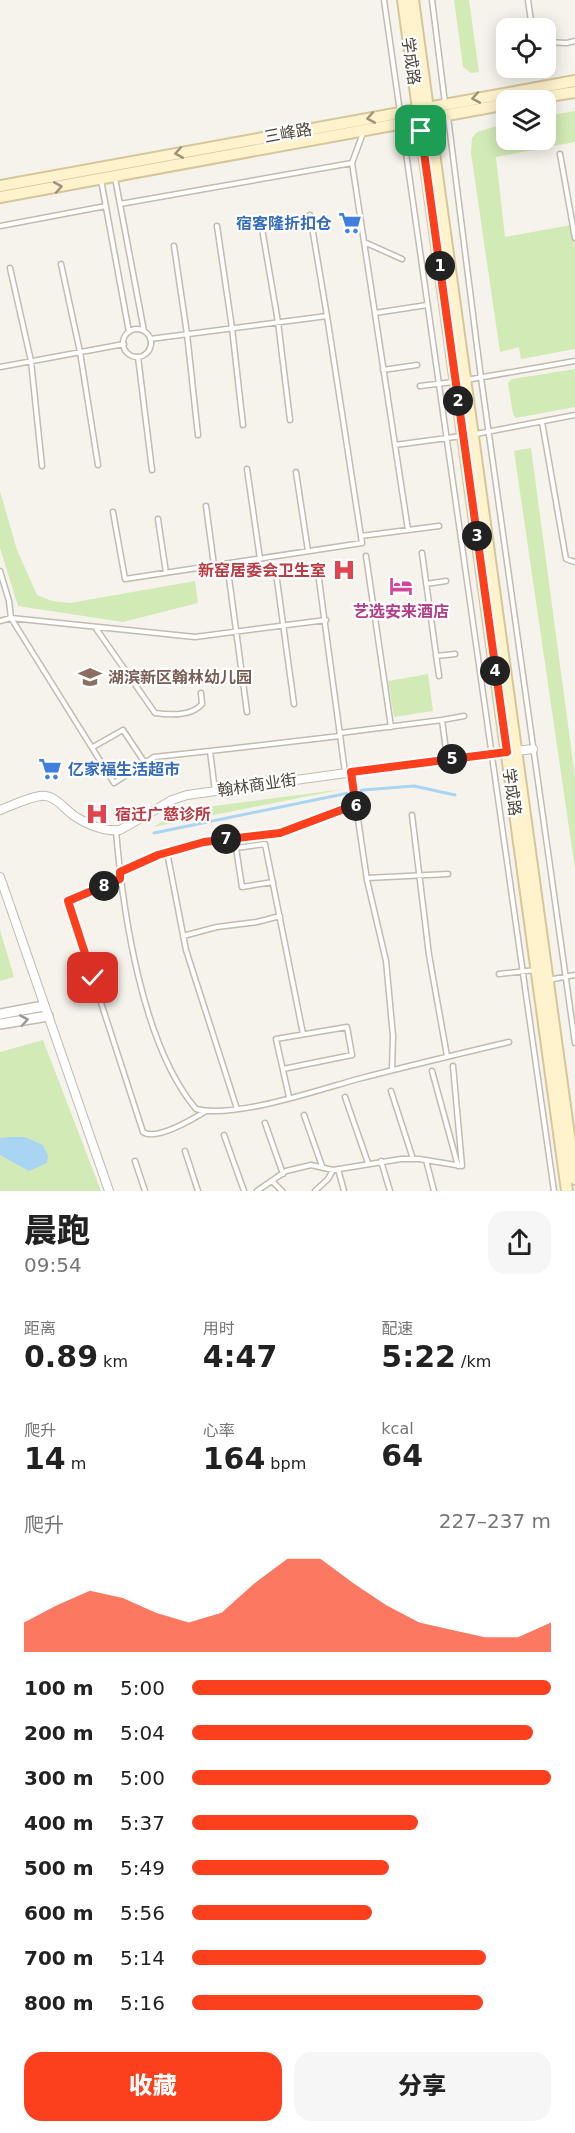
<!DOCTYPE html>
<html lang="zh">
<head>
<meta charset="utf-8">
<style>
	body { margin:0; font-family:"DejaVu Sans","Noto Sans SC",sans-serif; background:#f6f6f6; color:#222; height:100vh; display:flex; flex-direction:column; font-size:22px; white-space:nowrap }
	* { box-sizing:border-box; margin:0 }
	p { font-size:20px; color:#767676 }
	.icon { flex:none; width:33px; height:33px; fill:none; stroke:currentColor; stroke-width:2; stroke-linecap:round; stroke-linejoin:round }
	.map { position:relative; height:1191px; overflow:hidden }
	.sheet { display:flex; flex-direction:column; background:#fff; flex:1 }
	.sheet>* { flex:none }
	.tools { position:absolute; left:496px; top:18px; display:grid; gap:12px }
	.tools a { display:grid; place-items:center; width:60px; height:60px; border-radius:12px; background:#fff; box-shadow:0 3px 15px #0003; font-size:30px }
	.pin { position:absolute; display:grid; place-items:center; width:51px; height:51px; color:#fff; margin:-26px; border-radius:12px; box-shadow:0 3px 9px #0006 }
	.km { position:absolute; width:30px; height:30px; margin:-15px; border-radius:50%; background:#222; color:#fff; font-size:16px; line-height:30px; text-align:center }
	.round { display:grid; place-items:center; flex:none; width:63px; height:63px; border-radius:18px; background:#f6f6f6 }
	.overview { display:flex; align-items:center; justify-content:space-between; height:102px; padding:0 24px }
	h1 { font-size:33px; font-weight:800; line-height:45px }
	.metrics { display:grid; grid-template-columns:repeat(3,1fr); gap:9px; height:102px; padding:6px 24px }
	.metrics div { display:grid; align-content:center }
	.metrics b { font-size:30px; font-weight:800 }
	.metrics small { font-size:16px; font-weight:400 }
	.metrics p { font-size:16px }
	.chart { height:168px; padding:12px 24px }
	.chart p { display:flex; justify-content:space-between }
	.chart svg { width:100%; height:108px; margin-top:6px; fill:#fc3f1d; opacity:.7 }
	.primary-button { display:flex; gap:12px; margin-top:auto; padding:12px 24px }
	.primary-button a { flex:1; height:69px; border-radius:18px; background:#fc3f1d; color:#fff; font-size:24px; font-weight:800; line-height:69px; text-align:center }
	.primary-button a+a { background:#f6f6f6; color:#222 }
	ul { padding:0 24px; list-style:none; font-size:20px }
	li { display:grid; grid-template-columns:96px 72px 1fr; align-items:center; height:45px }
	li i { height:15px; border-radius:8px; background:#fc3f1d }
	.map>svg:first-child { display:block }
	.green { fill:#d2eab5 }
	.water { fill:#a9d4f2 }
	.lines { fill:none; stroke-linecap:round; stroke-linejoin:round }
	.stream { stroke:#a9d4f2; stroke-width:3 }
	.service-casing { stroke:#c2bbae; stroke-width:7 }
	.minor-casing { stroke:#c2bbae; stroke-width:10 }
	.tertiary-casing { stroke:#c2bbae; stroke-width:12 }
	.secondary-casing { stroke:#d6c79b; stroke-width:14 }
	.service { stroke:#fff; stroke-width:4 }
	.minor { stroke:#fff; stroke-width:8 }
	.tertiary { stroke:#fff; stroke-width:9 }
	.secondary { stroke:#fff3cd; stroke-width:10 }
	.oneway { stroke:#9c937c }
	.oneway2 { stroke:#9c9892 }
	.route-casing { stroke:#fff; stroke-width:12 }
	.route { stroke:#fc3f1d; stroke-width:8 }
	.labels { text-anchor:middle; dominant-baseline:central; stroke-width:4.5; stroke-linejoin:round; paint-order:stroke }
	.street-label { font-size:16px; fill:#4b4439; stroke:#fff }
	.shop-label { font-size:16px; font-weight:bold; fill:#366cbe; stroke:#fff; text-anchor:end }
	.health-label { font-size:16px; font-weight:bold; fill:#be3a42; stroke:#fff; text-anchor:end }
	.hotel-label { font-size:16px; font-weight:bold; fill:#b23c85; stroke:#fff }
	.education-label { font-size:16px; font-weight:bold; fill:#785e54; stroke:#fff; text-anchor:start }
</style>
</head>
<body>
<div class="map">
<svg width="575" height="1191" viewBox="0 0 575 1191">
	<rect width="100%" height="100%" fill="#f6f3ec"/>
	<path class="green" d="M454,0h15l10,72 -8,1 -8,-6z
		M575,111v31l-79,15 9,80 66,-12 4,23v101l-54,10 -2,-12 -19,5 -29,-199 1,-15 5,-6 30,-9v17h39v-24z
		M575,369v38l-59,11 -3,-4 -5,-31 4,-4z
		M531,448l44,329v92l-61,-418z
		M0,491l17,59 20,45 15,6 18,2 125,-22 3,22 -75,19 -105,-16 -18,-58z
		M428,674l5,37 -39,6 -6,-36z
		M344,789l-191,38 31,-17z
		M0,930l14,47 -14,4z
		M43,1040l58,151h-101v-139z"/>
	<path class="water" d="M12,1137h13l18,8 5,11 -1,7 -18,8 -29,-16v-17z"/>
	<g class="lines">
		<path class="stream" d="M154,833l209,-43 51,-4 41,9"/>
		<g class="service-casing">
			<path id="service" d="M384,0l16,112
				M432,0l13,103
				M528,0l4,28
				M546,42l21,1 8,-2
				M448,117l33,261 94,665
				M402,125l152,1066
				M560,154l15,84
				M352,163l11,-30
				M115,178l29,153
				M101,180l28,152
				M120,204l232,-41 56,367
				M310,215l17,101
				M260,217l18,105 12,98
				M0,226l106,-20
				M217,226l15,102 11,97
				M364,242l38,17
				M174,246l13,88 11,101
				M61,264l19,88 18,113
				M10,268l21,93 11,105
				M375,313l52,-8
				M123 343a14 14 0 1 1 28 0a14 14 0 1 1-28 0Z
				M138,357l14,113
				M0,367l124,-23
				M383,370l34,-5
				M466,380l109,-19
				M420,386l33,-4
				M542,422l24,137 9,3
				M476,434l99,-19
				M395,445l67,-9
				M247,469l13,90
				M296,472l12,79
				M206,506l8,59
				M113,512l12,67 237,-36 -35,-227 -177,23
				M158,519l8,54
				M361,536l78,-10
				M422,553l17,123
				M366,556l25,171
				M317,565l28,207
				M0,571l9,30 2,17 103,165 40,-26 56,-6 5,40
				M276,573l18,131
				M229,578l18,134
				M426,584l20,-3
				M0,621l11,-3 184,19 131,-17
				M95,627l60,86c14,2 37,3 47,-9l-1,-11
				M436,656l19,-2
				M442,720l22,-4
				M340,733l102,-13 5,38
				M93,747l30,-17 22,33
				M210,751l130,-15
				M351,772l16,108 19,81 7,75 -1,34
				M412,815l17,140 18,101
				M116,831c7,82 26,214 80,278 38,10 122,-19 162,-30 50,-13 100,-25 151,-37
				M167,852l19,98 51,159
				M120,872l54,-22 30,-8 76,-9 64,-24 12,-1
				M367,878l81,-4
				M120,879l-52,22 75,231c13,9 50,-13 63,-21
				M273,882l-31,5 -6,-39 29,-4 38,190
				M183,936l34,-9 40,-5 23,-6
				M499,974l37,-4
				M548,980l27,-5
				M283,1069l69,-14 -5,-28 -71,12 13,58
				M432,1071l26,95
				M391,1091l22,68
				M345,1097l23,66
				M304,1115l18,51
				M265,1123l18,51
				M224,1135l20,56
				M185,1151l13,40
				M426,1160l8,31
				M135,1161l10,30
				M381,1161l9,30
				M338,1169l6,22
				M272,1181l10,10
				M257,1191l29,-20 25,-6 22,5 68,-11h18l43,7 -9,-100
				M315,1191l13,-12 5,-9"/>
		</g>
		<g class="minor-casing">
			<path id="minor" d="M0,810c13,-5 27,-12 40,-14 16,-2 24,14 36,21 12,8 30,15 44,13l52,-30 15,-5 239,-33 107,-13
				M0,877l109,314"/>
		</g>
		<g class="tertiary-casing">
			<path id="tertiary" d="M0,1014l44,-8
				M0,1024l48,-8"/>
		</g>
		<g class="secondary-casing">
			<path id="secondary" d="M403,0l164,1191
				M413,0l162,1179
				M526,100l49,-8
				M0,186l575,-105
				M0,197l507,-93"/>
		</g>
		<use href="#service" class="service"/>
		<use href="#minor" class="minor"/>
		<use href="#tertiary" class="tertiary"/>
		<use href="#secondary" class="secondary"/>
	</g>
	<defs><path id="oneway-chevron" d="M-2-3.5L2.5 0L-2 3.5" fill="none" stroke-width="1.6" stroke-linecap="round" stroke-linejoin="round" transform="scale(1.5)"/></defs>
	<g class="oneway">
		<use href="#oneway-chevron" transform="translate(476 98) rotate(170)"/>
		<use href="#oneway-chevron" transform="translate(371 118) rotate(170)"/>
		<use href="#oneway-chevron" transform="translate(179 153) rotate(170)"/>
		<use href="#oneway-chevron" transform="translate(58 187) rotate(-10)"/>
	</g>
	<use class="oneway2" href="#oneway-chevron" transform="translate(24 1020) rotate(-10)"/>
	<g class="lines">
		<g class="route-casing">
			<path id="route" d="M93,978l-25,-77 52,-22v-7l38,-17 46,-13 76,-9 64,-24 12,-1 -5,-36 156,-20 -86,-621"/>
		</g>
		<use href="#route" class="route"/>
	</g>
	<defs>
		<g id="supermarket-bare" transform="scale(1.8)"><path d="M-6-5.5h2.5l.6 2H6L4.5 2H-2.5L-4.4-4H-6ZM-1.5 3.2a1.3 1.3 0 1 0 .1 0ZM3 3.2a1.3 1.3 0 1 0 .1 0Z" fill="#3f7fe0" stroke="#fff" stroke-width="2.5" paint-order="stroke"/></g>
		<g id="hospital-bare" transform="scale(1.8)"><path d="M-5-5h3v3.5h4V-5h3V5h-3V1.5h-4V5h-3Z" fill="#e0444e" stroke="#fff" stroke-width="2.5" paint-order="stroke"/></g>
		<g id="hotel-bare" transform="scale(1.8)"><path d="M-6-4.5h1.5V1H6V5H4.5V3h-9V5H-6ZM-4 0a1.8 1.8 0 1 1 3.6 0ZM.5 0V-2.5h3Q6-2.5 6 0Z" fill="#d1479c" stroke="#fff" stroke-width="2.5" paint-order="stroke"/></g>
		<g id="school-bare" transform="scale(1.8)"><path d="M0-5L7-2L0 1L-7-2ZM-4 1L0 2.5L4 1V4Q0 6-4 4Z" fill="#8d6e63" stroke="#fff" stroke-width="2.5" paint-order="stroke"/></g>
	</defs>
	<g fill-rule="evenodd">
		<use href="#supermarket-bare" x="350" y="223"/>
		<use href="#hospital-bare" x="344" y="570"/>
		<use href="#hotel-bare" x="401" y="586"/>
		<use href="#school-bare" x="90" y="677"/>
		<use href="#supermarket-bare" x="50" y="769"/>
		<use href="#hospital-bare" x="97" y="814"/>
	</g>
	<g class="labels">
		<g class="street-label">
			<text transform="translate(411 61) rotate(82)">学成路</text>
			<text transform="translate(288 133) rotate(-10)">三峰路</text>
			<text transform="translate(257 785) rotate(-8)">翰林商业街</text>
			<text transform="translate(512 792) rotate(82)">学成路</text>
		</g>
		<g class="shop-label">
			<text x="332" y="223">宿客隆折扣仓</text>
			<text x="68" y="769" text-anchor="start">亿家福生活超市</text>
		</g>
		<g class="health-label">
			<text x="326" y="570">新窑居委会卫生室</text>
			<text x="115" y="814" text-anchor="start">宿迁广慈诊所</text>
		</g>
		<g class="hotel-label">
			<text x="401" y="611">艺选安来酒店</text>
		</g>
		<g class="education-label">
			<text x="108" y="677">湖滨新区翰林幼儿园</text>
		</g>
	</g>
</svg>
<div class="tools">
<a><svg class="icon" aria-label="locate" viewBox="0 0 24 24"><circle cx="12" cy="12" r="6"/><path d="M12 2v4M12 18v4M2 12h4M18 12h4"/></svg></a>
<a><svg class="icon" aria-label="layers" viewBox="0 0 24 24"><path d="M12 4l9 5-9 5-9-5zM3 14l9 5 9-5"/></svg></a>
</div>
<div class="pin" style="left:421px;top:131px;background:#1e9e55"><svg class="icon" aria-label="arrive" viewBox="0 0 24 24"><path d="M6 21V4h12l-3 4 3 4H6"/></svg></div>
<div class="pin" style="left:93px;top:978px;background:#d93025"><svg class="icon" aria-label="check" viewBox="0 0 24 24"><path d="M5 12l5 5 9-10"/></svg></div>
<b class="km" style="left:440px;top:266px">1</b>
<b class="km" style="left:458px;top:401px">2</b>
<b class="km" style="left:477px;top:536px">3</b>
<b class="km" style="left:495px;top:671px">4</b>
<b class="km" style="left:452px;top:759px">5</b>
<b class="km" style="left:356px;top:806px">6</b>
<b class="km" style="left:226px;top:839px">7</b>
<b class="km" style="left:104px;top:886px">8</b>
</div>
<section class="sheet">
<div class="overview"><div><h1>晨跑</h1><p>09:54</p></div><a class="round"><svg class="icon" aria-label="share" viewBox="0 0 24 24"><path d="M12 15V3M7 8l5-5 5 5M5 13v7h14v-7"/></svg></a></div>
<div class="metrics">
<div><p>距离</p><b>0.89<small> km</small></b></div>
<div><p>用时</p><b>4:47</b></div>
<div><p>配速</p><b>5:22<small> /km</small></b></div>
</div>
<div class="metrics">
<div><p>爬升</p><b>14<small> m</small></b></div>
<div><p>心率</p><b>164<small> bpm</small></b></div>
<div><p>kcal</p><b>64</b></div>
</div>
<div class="chart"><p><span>爬升</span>227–237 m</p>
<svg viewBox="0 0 160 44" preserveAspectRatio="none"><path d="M0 44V32L10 25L20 19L30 22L40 28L50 32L60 28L70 16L80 6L90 6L100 16L110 25L120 32L130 35L140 38L150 38L160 32V44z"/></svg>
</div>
<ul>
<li><b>100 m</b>5:00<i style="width:100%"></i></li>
<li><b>200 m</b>5:04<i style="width:95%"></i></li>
<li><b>300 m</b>5:00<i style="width:100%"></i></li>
<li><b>400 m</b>5:37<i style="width:63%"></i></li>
<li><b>500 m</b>5:49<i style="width:55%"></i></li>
<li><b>600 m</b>5:56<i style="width:50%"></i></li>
<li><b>700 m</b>5:14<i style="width:82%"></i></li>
<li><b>800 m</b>5:16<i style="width:81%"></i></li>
</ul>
<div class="primary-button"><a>收藏</a><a>分享</a></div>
</section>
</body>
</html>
